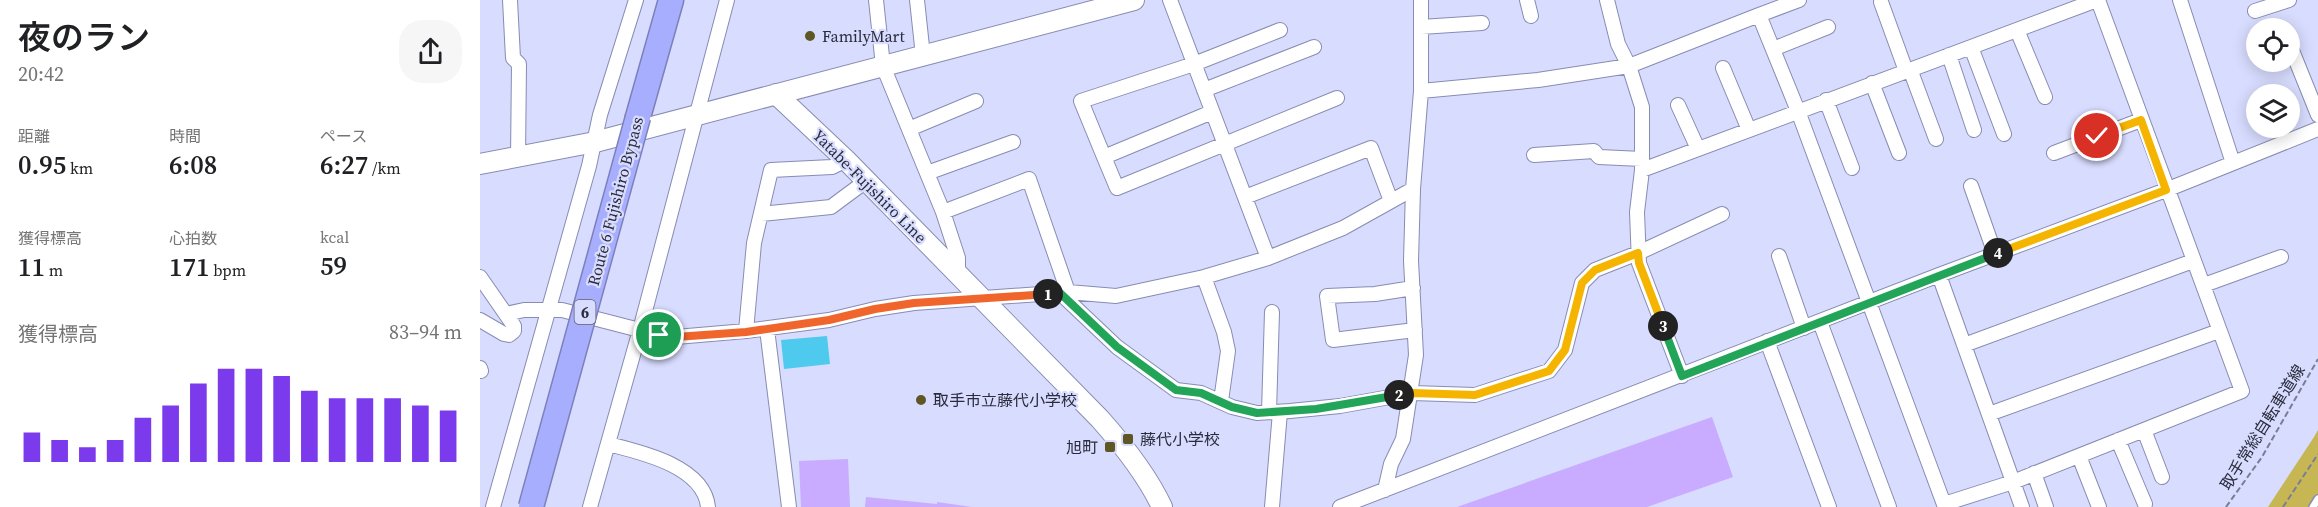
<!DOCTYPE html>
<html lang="ja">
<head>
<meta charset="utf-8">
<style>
	body { margin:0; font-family:"Source Serif 4","Noto Sans JP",serif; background:#f6f6f6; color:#202124; height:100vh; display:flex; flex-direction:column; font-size:22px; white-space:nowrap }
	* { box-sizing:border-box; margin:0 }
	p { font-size:20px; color:#757577 }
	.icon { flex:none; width:33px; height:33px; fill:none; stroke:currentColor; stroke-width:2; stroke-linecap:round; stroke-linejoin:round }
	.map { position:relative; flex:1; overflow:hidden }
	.drawer { display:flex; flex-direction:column; background:#fff; width:480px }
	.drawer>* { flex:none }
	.tools { position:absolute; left:1766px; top:18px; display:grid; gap:12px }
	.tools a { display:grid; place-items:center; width:54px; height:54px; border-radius:50%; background:#fff; box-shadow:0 3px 15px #0003; font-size:30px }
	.pin { position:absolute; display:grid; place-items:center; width:51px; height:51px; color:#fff; margin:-26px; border:3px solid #fff; border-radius:50%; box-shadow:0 2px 6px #0007 }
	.km { position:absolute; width:30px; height:30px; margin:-15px; border-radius:50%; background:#222; color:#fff; font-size:16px; line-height:30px; text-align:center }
	.round { display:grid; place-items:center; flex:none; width:63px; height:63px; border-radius:24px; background:#f6f6f6 }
	.headline { display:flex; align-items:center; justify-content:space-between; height:102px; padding:0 18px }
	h1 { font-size:33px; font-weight:600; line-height:45px }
	.metrics { display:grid; grid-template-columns:repeat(3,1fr); gap:9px; height:102px; padding:6px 18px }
	.metrics div { display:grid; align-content:center }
	.metrics b { font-size:26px; font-weight:600 }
	.metrics small { font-size:16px; font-weight:400 }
	.metrics p { font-size:16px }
	.chart { height:168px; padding:12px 18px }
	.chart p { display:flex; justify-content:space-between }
	.chart svg { width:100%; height:108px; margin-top:6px; stroke:#7c3aed; stroke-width:6 }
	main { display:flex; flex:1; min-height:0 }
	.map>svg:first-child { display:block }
	.green { fill:#c6b654 }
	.water { fill:#4dcaed }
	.building { fill:#c9abff }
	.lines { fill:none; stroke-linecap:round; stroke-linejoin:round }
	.lane-casing { stroke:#888cb2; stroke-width:10 }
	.street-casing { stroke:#888cb2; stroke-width:16 }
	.secondary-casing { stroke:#888cb2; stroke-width:22 }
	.highway-casing { stroke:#7c80ba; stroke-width:27 }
	.path { stroke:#7a7d95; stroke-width:2; stroke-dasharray:6 3; stroke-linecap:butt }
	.lane { stroke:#fff; stroke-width:7 }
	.street { stroke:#fff; stroke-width:14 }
	.secondary { stroke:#fff; stroke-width:20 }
	.highway { stroke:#a8aefe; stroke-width:24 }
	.highway-bridge-casing { stroke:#7c80ba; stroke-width:27; stroke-linecap:butt }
	.highway-bridge { stroke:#a8aefe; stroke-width:24 }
	.split-1-casing { stroke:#fff; stroke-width:12 }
	.split-2-casing { stroke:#fff; stroke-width:12 }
	.split-3-casing { stroke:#fff; stroke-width:12 }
	.split-4-casing { stroke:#fff; stroke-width:12 }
	.split-5-casing { stroke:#fff; stroke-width:12 }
	.split-1 { stroke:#f0652b; stroke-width:8 }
	.split-2 { stroke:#22a559; stroke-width:8 }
	.split-3 { stroke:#f5b400; stroke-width:8 }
	.split-4 { stroke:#22a559; stroke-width:8 }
	.split-5 { stroke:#f5b400; stroke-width:8 }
	.poi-dot { fill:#5f5723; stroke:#d8dcfe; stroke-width:2 }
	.labels { text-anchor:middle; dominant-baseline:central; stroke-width:4.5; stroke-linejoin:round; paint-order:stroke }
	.shield { fill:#d8dcfe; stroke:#5e6176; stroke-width:1.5 }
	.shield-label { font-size:15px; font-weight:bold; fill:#2a2c3c }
	.poi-label { font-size:16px; fill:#2a2c3c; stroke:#d8dcfe; text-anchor:start }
	.street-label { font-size:16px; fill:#2a2c3c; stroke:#d8dcfe }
</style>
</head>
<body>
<main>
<section class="drawer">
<div class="headline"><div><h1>夜のラン</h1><p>20:42</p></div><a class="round"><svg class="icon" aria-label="share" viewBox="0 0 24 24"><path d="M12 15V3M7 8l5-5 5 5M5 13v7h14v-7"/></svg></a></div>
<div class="metrics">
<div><p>距離</p><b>0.95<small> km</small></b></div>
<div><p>時間</p><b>6:08</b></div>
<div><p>ペース</p><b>6:27<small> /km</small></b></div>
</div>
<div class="metrics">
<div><p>獲得標高</p><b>11<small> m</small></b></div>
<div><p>心拍数</p><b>171<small> bpm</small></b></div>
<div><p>kcal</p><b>59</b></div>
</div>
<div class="chart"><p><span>獲得標高</span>83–94 m</p>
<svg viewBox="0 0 160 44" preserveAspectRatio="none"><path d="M5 44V32M15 44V35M25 44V38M35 44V35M45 44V26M55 44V21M65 44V12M75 44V6M85 44V6M95 44V9M105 44V15M115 44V18M125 44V18M135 44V18M145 44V21M155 44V23"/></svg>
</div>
</section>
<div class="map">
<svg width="1838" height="507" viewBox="0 0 1838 507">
	<rect width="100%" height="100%" fill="#d8dcfe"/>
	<path class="green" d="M1838,430v77h-50l46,-70z"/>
	<path class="water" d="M347,336l3,28 -46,5 -3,-29z"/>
	<path class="building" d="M1232,417l21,60 -86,30h-190z
		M368,459l2,48h-49l-2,-46z
		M386,497l71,7v-2l35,5h-107z"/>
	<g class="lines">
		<g class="lane-casing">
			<path id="lane" d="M1833,507l5,-8"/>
		</g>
		<g class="street-casing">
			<path id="street" d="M30,0l3,58 6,6 -1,94
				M396,0l7,66 60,146 15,46v16
				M437,0l6,56
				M690,0l98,258
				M1047,0l4,16
				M1127,0l11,44 11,22 13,41v63l-5,42 2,51 43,113
				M1700,0l53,163
				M1401,2l25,69
				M1775,11l34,-11
				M1279,15l40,-15
				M941,27l61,-4
				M1537,30l28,67
				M1809,43l29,72
				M1491,47l33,87
				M1293,49l55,-22
				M1469,55l25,75
				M1243,68l26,62
				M1430,69l26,70
				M1392,83l27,70
				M724,90l110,-43
				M941,91l117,-11 91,-14 130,-51 39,96 147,396
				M1346,100l26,68
				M1198,105l20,44
				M732,112l-108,45 13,31 220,-90
				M429,129l67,-28
				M1574,153l87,-33
				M1054,155l60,-4 5,6 43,2
				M624,157l-23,-56 113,-37 86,-34
				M1162,170l455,-170
				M447,173l86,-31
				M1491,186l24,68
				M765,197l126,-49 20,53
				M463,212l86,-33 39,113
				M281,214l70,-7 35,-26
				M1299,256l25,72
				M1459,275l83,232
				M0,277l34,49v5l-5,4 -5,-1 -24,-14
				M724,277l20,55 4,19 -7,50
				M1724,285l77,-28
				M933,288l-38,6 -48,2 6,44 82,-10
				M580,293l57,54 59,43 25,3 31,14 25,6 33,-2 50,-5 72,-13 63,2 74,-24 16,-21 17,-67 13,-13 43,-17 84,-39
				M26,314l18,-4h38l97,25 17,2 70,-6 83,-11 46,-11 39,-6 154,-11 48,4 88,-19 64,-19 75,-30 70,-39
				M1340,322l69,185
				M287,329l22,178
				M266,331l8,-88 17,-73 61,-3 14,-7
				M1287,341l62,166
				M1484,345l229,-84
				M0,368l1,3
				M789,412l3,-100
				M1509,414l230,-83
				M1664,430l18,47
				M1638,440l27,64
				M128,444c32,8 96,22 100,63
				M1599,456l20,51
				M1554,473l12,34
				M905,490l6,-26 12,-25 13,-84 -5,-94 2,-72 8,-98v-91
				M1464,504l69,-22 229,-91 -144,-391
				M13,507l96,-341 11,-51 36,-115
				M110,507l50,-177 87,-330
				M792,507l8,-95
				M860,507l599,-232 227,-85 152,-61"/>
		</g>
		<g class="secondary-casing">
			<path id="secondary" d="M296,94l70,66 254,259c24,27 47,56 62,88
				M0,164l115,-22 539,-142"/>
		</g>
		<g class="highway-casing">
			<path id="highway" d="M158,117l33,-117"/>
		</g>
		<path class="path" d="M1746,507l36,-50 56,-98
			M1803,507l35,-53"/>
		<use href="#lane" class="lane"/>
		<use href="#street" class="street"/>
		<use href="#secondary" class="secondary"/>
		<use href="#highway" class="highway"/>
		<g class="highway-bridge-casing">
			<path id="highway-bridge" d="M51,507l107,-390"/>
		</g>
		<use href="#highway-bridge" class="highway-bridge"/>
	</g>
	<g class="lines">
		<g class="split-1-casing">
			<path id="split-1" d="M179,335l17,2 70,-5 83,-12 46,-11 39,-6 134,-9"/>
		</g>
		<g class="split-2-casing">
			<path id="split-2" d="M568,294l12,-1 57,54 59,43 25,3 31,14 25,6 59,-4 83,-14"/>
		</g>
		<g class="split-3-casing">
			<path id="split-3" d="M919,395l13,-2 63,2 74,-24 16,-21 17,-67 13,-13 43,-17 1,10 24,63"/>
		</g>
		<g class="split-4-casing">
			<path id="split-4" d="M1183,326l19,50 316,-123"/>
		</g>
		<g class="split-5-casing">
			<path id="split-5" d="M1518,253l168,-63 -25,-70 -44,16"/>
		</g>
		<use href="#split-1" class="split-1"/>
		<use href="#split-2" class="split-2"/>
		<use href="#split-3" class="split-3"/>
		<use href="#split-4" class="split-4"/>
		<use href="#split-5" class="split-5"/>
	</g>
	<g class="poi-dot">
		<circle cx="330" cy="36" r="6"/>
		<circle cx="441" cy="400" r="6"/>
		<rect x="642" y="433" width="12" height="12" rx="3"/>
		<rect x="624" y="441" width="12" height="12" rx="3"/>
	</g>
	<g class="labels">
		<rect class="shield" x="94.5" y="300" width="21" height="24" rx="4.5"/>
		<g class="shield-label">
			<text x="105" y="312">6</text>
		</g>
		<g class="poi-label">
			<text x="342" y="36">FamilyMart</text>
			<text x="453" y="400">取手市立藤代小学校</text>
			<text x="660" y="439">藤代小学校</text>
			<text x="618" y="447" text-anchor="end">旭町</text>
		</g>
		<g class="street-label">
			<text transform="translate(390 186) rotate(45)">Yatabe-Fujishiro Line</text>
			<text transform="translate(135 201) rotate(-75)">Route 6 Fujishiro Bypass</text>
			<text transform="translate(1782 427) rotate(-58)">取手常総自転車道線</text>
		</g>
	</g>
</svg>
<div class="tools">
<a><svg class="icon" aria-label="locate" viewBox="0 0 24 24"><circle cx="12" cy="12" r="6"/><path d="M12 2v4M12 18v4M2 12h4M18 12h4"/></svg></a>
<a><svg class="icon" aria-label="layers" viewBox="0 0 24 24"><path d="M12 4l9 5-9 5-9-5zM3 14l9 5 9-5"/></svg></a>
</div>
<div class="pin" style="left:179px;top:335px;background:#1e9e55"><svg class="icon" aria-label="arrive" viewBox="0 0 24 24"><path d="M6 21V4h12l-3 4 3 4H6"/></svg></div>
<div class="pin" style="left:1617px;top:136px;background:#d93025"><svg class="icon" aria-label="check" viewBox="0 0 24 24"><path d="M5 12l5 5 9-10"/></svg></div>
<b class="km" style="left:568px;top:294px">1</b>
<b class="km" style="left:919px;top:395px">2</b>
<b class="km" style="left:1183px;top:326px">3</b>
<b class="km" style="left:1518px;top:253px">4</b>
</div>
</main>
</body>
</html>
